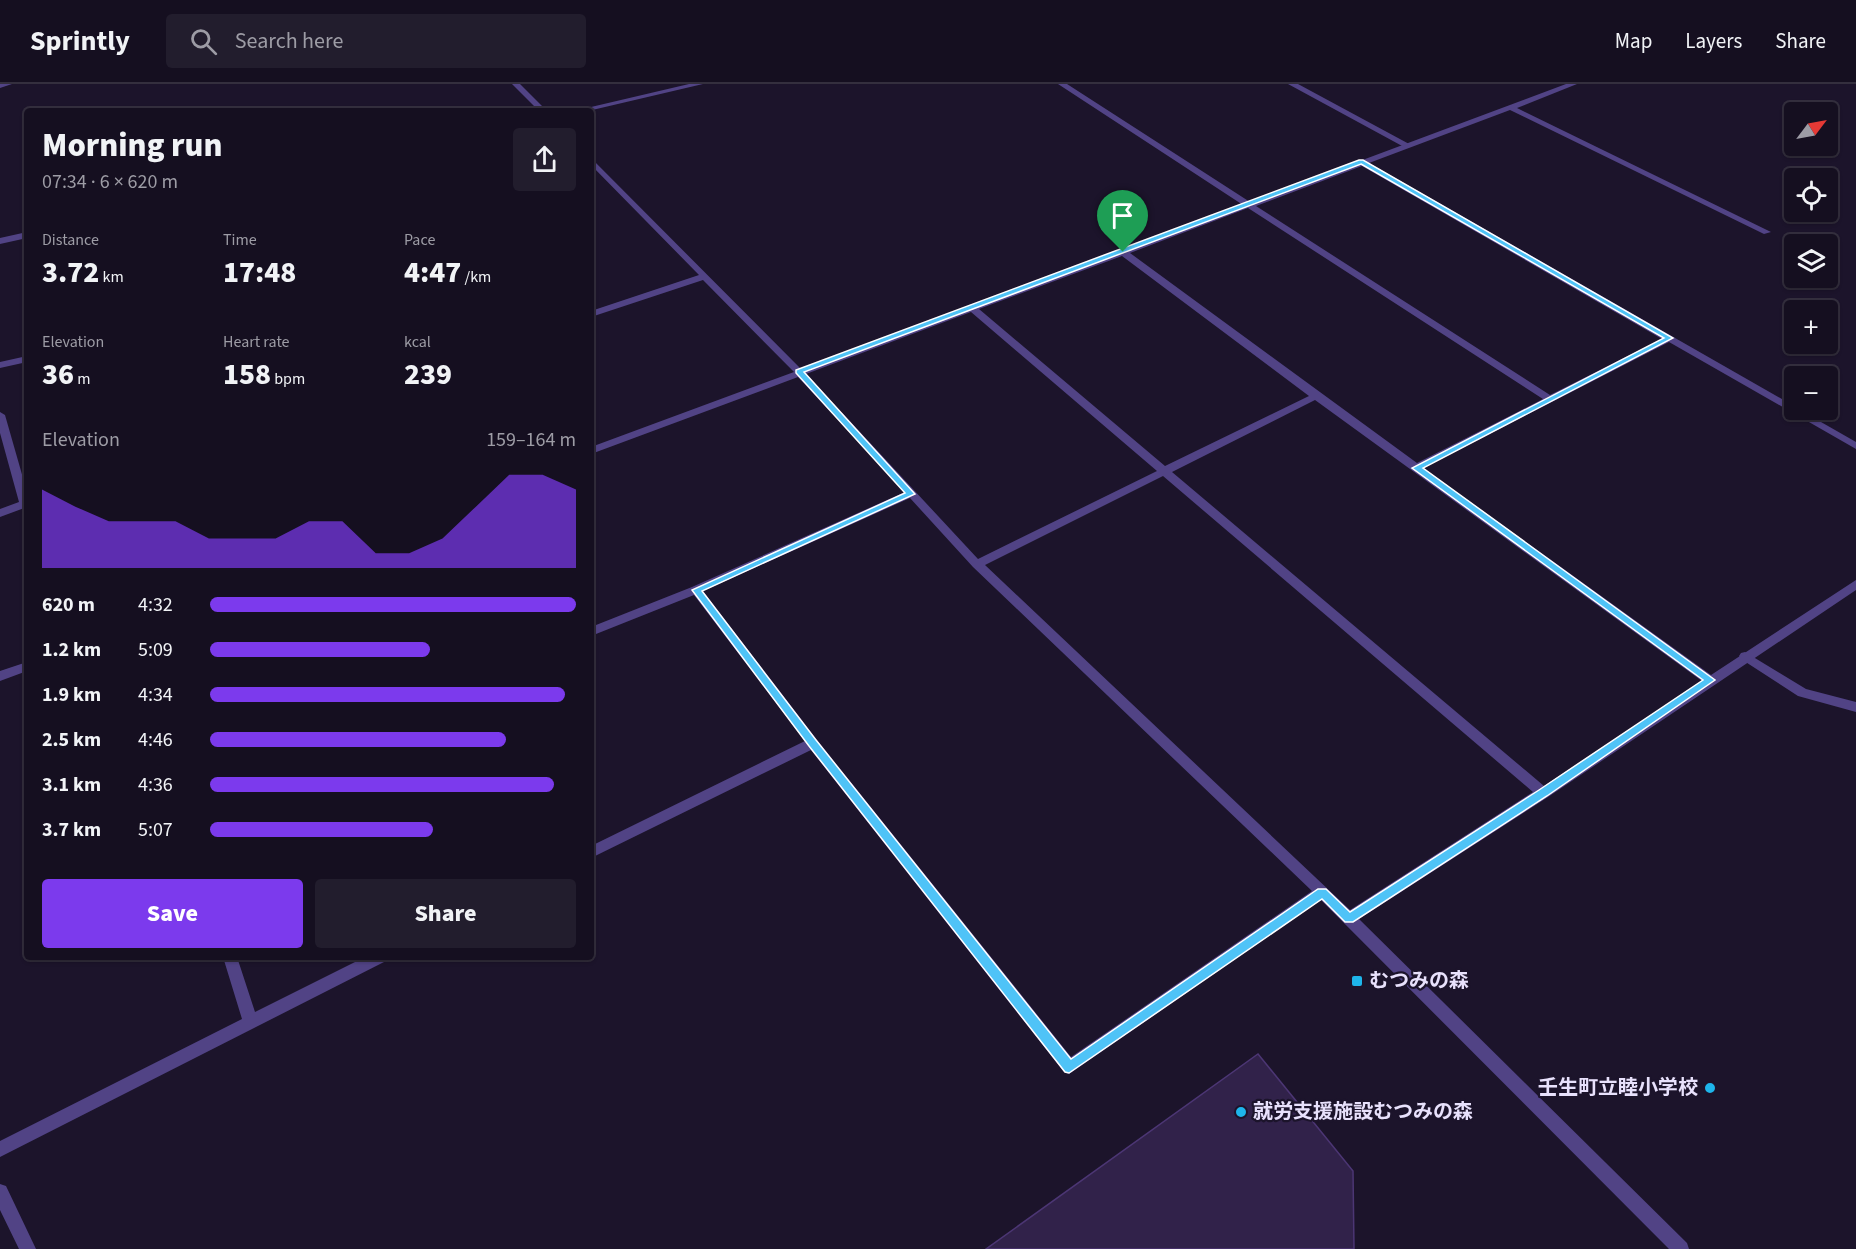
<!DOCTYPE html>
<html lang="en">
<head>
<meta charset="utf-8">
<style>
	body { margin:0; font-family:"Source Sans 3","Noto Sans JP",sans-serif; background:#221d2d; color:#f1f3f6; height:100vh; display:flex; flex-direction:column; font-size:22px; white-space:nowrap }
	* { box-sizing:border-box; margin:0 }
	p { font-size:20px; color:#9d9ca5 }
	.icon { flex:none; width:33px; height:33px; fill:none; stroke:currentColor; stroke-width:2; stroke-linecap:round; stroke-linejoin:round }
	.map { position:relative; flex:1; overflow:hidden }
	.sheet { position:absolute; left:24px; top:24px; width:570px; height:852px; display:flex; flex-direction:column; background:#150f20; border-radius:6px; box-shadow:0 2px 4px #0004,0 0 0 2px #342f3e }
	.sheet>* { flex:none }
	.needle { width:39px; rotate:58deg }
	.tools { position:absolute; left:1784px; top:18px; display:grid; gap:12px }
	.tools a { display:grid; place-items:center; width:54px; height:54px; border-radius:6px; background:#150f20; box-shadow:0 2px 4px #0004,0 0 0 2px #342f3e; font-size:30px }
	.pin { position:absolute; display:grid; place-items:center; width:51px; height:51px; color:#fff; margin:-62px -26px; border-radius:50% 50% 50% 0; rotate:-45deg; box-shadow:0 0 6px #0007 }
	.pin .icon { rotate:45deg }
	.round { display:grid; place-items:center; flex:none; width:63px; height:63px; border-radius:6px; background:#221d2d }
	.head { display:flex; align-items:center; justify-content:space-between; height:102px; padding:0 18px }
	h1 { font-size:33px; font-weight:800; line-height:45px }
	.metrics { display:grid; grid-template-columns:repeat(3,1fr); gap:9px; height:102px; padding:6px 18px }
	.metrics div { display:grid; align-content:center }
	.metrics b { font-size:30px; font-weight:800 }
	.metrics small { font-size:16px; font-weight:400 }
	.metrics p { font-size:16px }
	.chart { height:168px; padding:12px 18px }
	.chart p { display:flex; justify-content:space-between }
	.chart svg { width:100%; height:108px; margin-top:6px; fill:#7c3aed; opacity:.7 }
	.cta { display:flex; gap:12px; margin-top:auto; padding:12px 18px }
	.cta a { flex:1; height:69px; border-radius:6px; background:#7c3aed; color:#fff; font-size:24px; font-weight:800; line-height:69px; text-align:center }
	.cta a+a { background:#221d2d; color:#f1f3f6 }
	ul { padding:0 18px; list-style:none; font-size:20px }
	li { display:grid; grid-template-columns:96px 72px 1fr; align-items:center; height:45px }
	li i { height:15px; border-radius:8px; background:#7c3aed }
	header { display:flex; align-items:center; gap:36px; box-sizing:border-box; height:84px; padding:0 30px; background:#150f20; border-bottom:2px solid #342f3e }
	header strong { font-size:28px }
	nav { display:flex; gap:33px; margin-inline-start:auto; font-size:21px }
	.search { width:420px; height:54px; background:#221d2d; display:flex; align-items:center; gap:15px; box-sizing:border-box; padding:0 21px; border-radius:6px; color:#9d9ca5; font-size:22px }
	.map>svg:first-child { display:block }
	.building { fill:#31224a; stroke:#4c3674; stroke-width:1.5 }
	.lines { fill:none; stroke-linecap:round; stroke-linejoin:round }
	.service { fill:#514385; fill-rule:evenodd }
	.minor { fill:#514385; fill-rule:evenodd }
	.tertiary { fill:#514385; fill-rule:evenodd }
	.route { fill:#4fc3f7; stroke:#fff; stroke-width:1.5; fill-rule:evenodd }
	.poi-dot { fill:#1eb5eb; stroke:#1c142b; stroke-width:2 }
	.labels { text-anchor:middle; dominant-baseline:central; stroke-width:4.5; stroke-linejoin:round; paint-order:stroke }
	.near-poi-label { font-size:20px; font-weight:bold; fill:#e8e1fc; stroke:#1c142b; text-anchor:start }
</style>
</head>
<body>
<header>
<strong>Sprintly</strong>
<div class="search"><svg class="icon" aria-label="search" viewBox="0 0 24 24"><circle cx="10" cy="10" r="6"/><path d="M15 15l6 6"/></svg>Search here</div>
<nav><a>Map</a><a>Layers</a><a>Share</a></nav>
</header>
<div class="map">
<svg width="1856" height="1165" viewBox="0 0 1856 1165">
	<rect width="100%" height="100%" fill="#1c142b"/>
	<path class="building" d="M1258,970l95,117 1,78h-368z"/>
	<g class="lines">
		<path class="service" d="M1288,0h10l113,61 -7,2z
			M1745,568l61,37 50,13v10l-58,-16 -57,-37 -2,-3 2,-3z"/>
		<path class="minor" d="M0,0h12l-12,4z
			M512,0h8l27,27h-8z
			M1058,0h9l183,118 316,-118h11l-60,24 254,124 -7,2 -254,-124 -141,53 425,243v4h6l56,32v7l-187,-107 -246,126 288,207 145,-95v10l-308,207 -189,122 328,324 2,6h-20l-348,-349 -252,174 -5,-2 -253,-322 -220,108v-12l214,-105 -111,-146 -103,41v-9l101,-40 213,-95 -107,-115 -207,77v-7l203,-75 -91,-92 -112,37v-6l108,-36 -108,-110v-7l210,211 442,-164zM1362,82l300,173 -112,56 -294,-189zM1248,124l295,191 -126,64 -287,-210zM1122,172l187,140 -144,70 -186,-157zM971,228l186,159 -179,88 -172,-185zM1315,316l387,281 -158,105 -372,-314zM1163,392l370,316 -183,118 -365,-345zM910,414l63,69 339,324 -241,166 -254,-317 -114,-149z
			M27,272v6l-27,6v-6z
			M0,328l5,3 22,77v15l-27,10v-8l19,-7 -19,-69z
			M27,578v9l-27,10v-10z
			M223,873h14l18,55 110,-55h21l-2,5 -384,195v-16l242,-122z"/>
		<path class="tertiary" d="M689,0h14l-115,27h-14z
			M27,148v6l-27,6v-6z
			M0,1100l6,2 30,63h-17l-19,-39z"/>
	</g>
	<path class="route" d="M1359,76h4l310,178 -250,130 292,212 -168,116 -194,126h-8l-23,-23 -253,174 -4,-1 -256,-326 -117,-156 213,-97 -109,-120v-3zM1361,80l303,174 -252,130 291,212 -164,110 -189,122 -24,-23h-8l-247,170 -255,-319 -114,-149 213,-97 -111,-122z"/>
	<g class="poi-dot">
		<rect x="1351" y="891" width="12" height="12" rx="3"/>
		<circle cx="1710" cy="1004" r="6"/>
		<circle cx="1241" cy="1028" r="6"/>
	</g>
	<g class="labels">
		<g class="near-poi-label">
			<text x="1369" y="897">むつみの森</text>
			<text x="1698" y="1004" text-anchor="end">壬生町立睦小学校</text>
			<text x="1253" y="1028">就労支援施設むつみの森</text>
		</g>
	</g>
</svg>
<div class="tools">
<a><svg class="needle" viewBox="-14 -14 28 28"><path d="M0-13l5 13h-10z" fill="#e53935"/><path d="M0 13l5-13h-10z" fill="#9d9ca5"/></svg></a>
<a><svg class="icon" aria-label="locate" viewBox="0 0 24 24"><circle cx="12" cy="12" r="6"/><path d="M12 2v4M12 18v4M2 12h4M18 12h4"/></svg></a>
<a><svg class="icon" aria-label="layers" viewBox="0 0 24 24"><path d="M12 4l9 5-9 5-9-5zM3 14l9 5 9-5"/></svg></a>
<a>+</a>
<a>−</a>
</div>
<div class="pin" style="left:1123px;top:168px;background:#1e9e55"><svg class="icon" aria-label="arrive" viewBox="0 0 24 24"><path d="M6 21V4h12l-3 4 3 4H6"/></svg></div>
<section class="sheet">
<div class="head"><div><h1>Morning run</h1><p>07:34 · 6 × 620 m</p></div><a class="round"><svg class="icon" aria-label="share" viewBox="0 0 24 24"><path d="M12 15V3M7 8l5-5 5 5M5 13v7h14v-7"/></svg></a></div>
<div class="metrics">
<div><p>Distance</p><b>3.72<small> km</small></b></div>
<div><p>Time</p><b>17:48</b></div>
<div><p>Pace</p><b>4:47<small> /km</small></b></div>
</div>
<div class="metrics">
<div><p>Elevation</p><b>36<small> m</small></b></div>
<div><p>Heart rate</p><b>158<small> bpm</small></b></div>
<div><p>kcal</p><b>239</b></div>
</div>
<div class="chart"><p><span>Elevation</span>159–164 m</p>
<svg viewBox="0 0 160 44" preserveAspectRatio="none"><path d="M0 44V12L10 19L20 25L30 25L40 25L50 32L60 32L70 32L80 25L90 25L100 38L110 38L120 32L130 19L140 6L150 6L160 12V44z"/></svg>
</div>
<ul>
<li><b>620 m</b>4:32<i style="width:100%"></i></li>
<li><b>1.2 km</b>5:09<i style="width:60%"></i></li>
<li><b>1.9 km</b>4:34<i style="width:97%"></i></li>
<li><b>2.5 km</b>4:46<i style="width:81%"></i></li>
<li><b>3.1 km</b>4:36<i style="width:94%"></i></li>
<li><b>3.7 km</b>5:07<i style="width:61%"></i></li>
</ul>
<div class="cta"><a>Save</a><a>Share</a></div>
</section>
</div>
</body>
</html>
